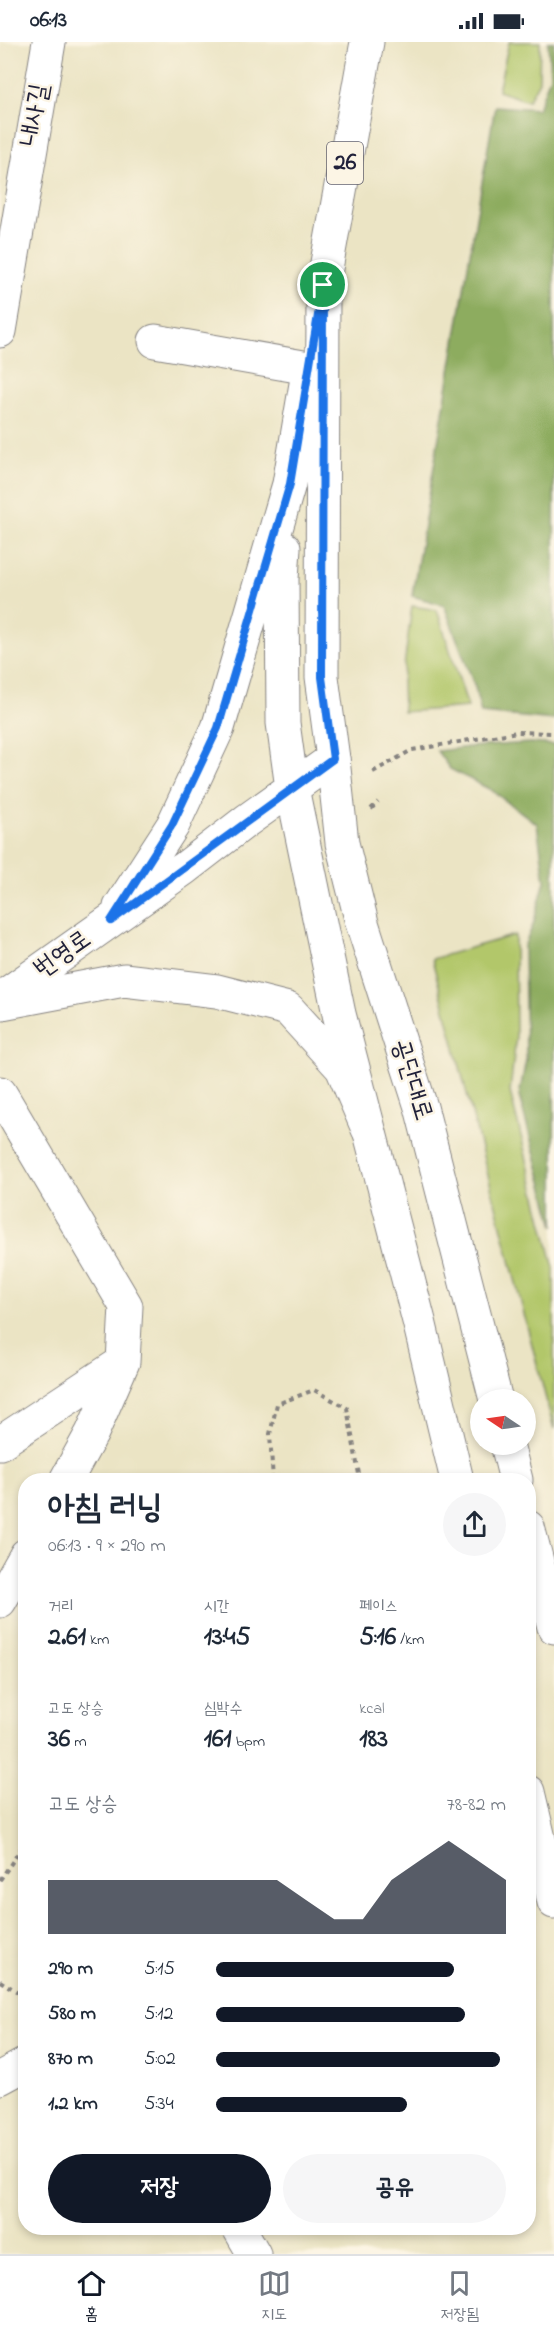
<!DOCTYPE html>
<html lang="ko">
<head>
<meta charset="utf-8">
<style>
	body { margin:0; font-family:"Indie Flower","Poor Story",sans-serif; background:#f6f6f7; color:#1f2937; height:100vh; display:flex; flex-direction:column; font-size:22px; white-space:nowrap }
	* { box-sizing:border-box; margin:0 }
	p { font-size:20px; color:#747a83 }
	.icon { flex:none; width:33px; height:33px; fill:none; stroke:currentColor; stroke-width:2; stroke-linecap:round; stroke-linejoin:round }
	.map { position:relative; flex:1; overflow:hidden }
	.drawer { position:absolute; left:18px; top:1431px; width:518px; height:762px; display:flex; flex-direction:column; background:#fff; border-radius:24px; box-shadow:0 3px 9px #0003 }
	.drawer>* { flex:none }
	.needle { width:39px; rotate:283deg }
	.buttons { position:absolute; left:470px; top:1347px; display:grid; gap:12px }
	.buttons a { display:grid; place-items:center; width:66px; height:66px; border-radius:50%; background:#fff; box-shadow:0 3px 9px #0003; font-size:30px }
	.pin { position:absolute; display:grid; place-items:center; width:51px; height:51px; color:#fff; margin:-26px; border:3px solid #fff; border-radius:50%; box-shadow:0 2px 6px #0007 }
	.round { display:grid; place-items:center; flex:none; width:63px; height:63px; border-radius:32px; background:#f6f6f7 }
	.head { display:flex; align-items:center; justify-content:space-between; height:102px; padding:0 30px }
	h1 { font-size:33px; font-weight:700; line-height:45px }
	.figures { display:grid; grid-template-columns:repeat(3,1fr); gap:9px; height:102px; padding:6px 30px }
	.figures div { display:grid; align-content:center }
	.figures b { font-size:26px; font-weight:700 }
	.figures small { font-size:16px; font-weight:400 }
	.figures p { font-size:16px }
	.chart { height:168px; padding:12px 30px }
	.chart p { display:flex; justify-content:space-between }
	.chart svg { width:100%; height:108px; margin-top:6px; fill:#111827; opacity:.7 }
	.primary-button { display:flex; gap:12px; margin-top:auto; padding:12px 30px }
	.primary-button a { flex:1; height:69px; border-radius:36px; background:#111827; color:#fff; font-size:24px; font-weight:700; line-height:69px; text-align:center }
	.primary-button a+a { background:#f6f6f7; color:#1f2937 }
	ul { padding:0 30px; list-style:none; font-size:20px }
	li { display:grid; grid-template-columns:96px 72px 1fr; align-items:center; height:45px }
	li i { height:15px; border-radius:8px; background:#111827 }
	.status { display:flex; justify-content:space-between; align-items:center; height:42px; padding:0 30px; background:#fff; direction:ltr }
	.status svg { height:16px; fill:currentColor }
	.tab-bar { display:flex; justify-content:space-around; align-items:center; height:84px; border-top:2px solid #e0e1e3; background:#fff; font-size:16px; color:#747a83 }
	.tab-bar a { display:grid; justify-items:center; gap:3px }
	.tab-bar .active { color:#111827 }
	.map>svg:first-child { display:block }
	.green { fill:#b2c76b; stroke:#6a7453; stroke-width:1.5 }
	.forest { fill:#8dac5f; stroke:#58674d; stroke-width:1.5 }
	.lines { fill:none; stroke-linecap:round; stroke-linejoin:round }
	.minor-casing { stroke:#868380; stroke-width:35 }
	.major-casing { stroke:#868380; stroke-width:35 }
	.path { stroke:#868380; stroke-width:4; stroke-dasharray:4.5 4.5; stroke-linecap:butt }
	.minor { stroke:#fff; stroke-width:33 }
	.major { stroke:#fff; stroke-width:33 }
	.route-casing { stroke:#fff; stroke-width:12 }
	.route { stroke:#1a73e8; stroke-width:8 }
	.labels { text-anchor:middle; dominant-baseline:central; stroke-width:5; stroke-linejoin:round; paint-order:stroke }
	.shield { fill:#fcf5e5; stroke:#63616e; stroke-width:1.5 }
	.shield-label { font-size:24px; font-weight:bold; fill:#22223b }
	.street-label { font-size:26px; fill:#22223b; stroke:#fcf5e5 }
</style>
</head>
<body>
<div class="status"><b>06:13</b><svg viewBox="0 0 49 12"><path d="M0 12V9h3v3zM5 12V6h3v6zM10 12V3h3v9zM15 12V0h3v12zM26 1h20v11H26zM47 4h2v5h-2z"/></svg></div>
<div class="map">
<svg width="554" height="2212" viewBox="0 0 554 2212">
	<rect width="100%" height="100%" fill="#fcf5e5"/>
	<filter id="ink" filterUnits="userSpaceOnUse"><feTurbulence type="fractalNoise" baseFrequency=".0167" numOctaves="2"/><feDisplacementMap in="SourceGraphic" scale="12" xChannelSelector="R" yChannelSelector="G"/><feConvolveMatrix kernelMatrix="1 2 1 2 8 2 1 2 1" color-interpolation-filters="sRGB"/></filter>
	<filter id="wash" filterUnits="userSpaceOnUse"><feTurbulence type="fractalNoise" baseFrequency=".008" numOctaves="4" result="noise"/><feDisplacementMap in="SourceGraphic" scale="24" xChannelSelector="R" yChannelSelector="G"/><feGaussianBlur stdDeviation="1.35" result="paint"/><feColorMatrix in="noise" values="0 0 0 0 0 0 0 0 0 0 0 0 0 0 0 0 0 1.4 0 .05"/><feComposite in="paint" operator="in"/></filter>
	<g filter="url(#wash)">
		<rect width="100%" height="100%" fill="#ebe4c4"/>
		<path class="green" d="M509,0h31l-1,39 -11,20 -30,-10z
			M412,564l25,4 31,97 -65,5 -1,-30z
			M515,893l1,101 -6,56 44,176v162l-122,-471z"/>
		<path class="forest" d="M548,0h6v678l-73,-7 -6,-26 -31,-82 -32,-9 83,-490 43,3 12,-33z
			M531,701l23,2v481l-35,-130 7,-36 -2,-113 9,-22 12,-44 -8,-57 -46,-34 -41,-21 -13,-18 32,-4z"/>
	</g>
	<g filter="url(#ink)">
		<g class="lines">
			<g class="minor-casing">
				<path id="minor" d="M0,289l49,-289
					M155,299l154,27
					M333,717l9,84 20,80 59,184 75,293
					M292,746l47,226 80,307 38,159
					M0,1051l126,213 -3,56 -31,71 -26,47
					M0,1401l123,-81
					M507,1402l9,36
					M528,1485l26,100
					M0,1559l26,-46
					M528,1750l26,110
					M0,2036l26,-14
					M239,2186l15,26"/>
			</g>
			<g class="major-casing">
				<path id="major" d="M284,506l-2,31 1,144 9,65
					M120,865l53,-82 45,-97 71,-244 18,-106
					M0,957l185,-131 61,-47 87,-62 -11,-82 1,-392 44,-243
					M2,961l122,-23 93,11 71,18 54,59 26,61"/>
			</g>
			<path class="path" d="M373,730l39,-22 105,-18 37,1
				M371,767l7,-7
				M273,1438l-3,-46 7,-30 37,-14 33,18 13,72
				M0,1838l26,-39
				M0,1939l26,16"/>
			<use href="#minor" class="minor"/>
			<use href="#major" class="major"/>
		</g>
	</g>
	<g class="lines" filter="url(#ink)">
		<g class="route-casing">
			<path id="route" d="M323,243l-1,392 11,82 -222,162 61,-96 46,-97 72,-244z"/>
		</g>
		<use href="#route" class="route"/>
	</g>
	<g class="labels">
		<rect class="shield" x="327" y="100" width="36" height="42" rx="4.5"/>
		<g class="shield-label">
			<text x="345" y="121">26</text>
		</g>
		<g class="street-label">
			<text transform="translate(36 73) rotate(-80)">내사길</text>
			<text transform="translate(63 913) rotate(-35)">번영로</text>
			<text transform="translate(411 1038) rotate(73)">공단대로</text>
		</g>
	</g>
</svg>
<div class="buttons">
<a><svg class="needle" viewBox="-14 -14 28 28"><path d="M0-13l5 13h-10z" fill="#e53935"/><path d="M0 13l5-13h-10z" fill="#747a83"/></svg></a>
</div>
<div class="pin" style="left:323px;top:243px;background:#1e9e55"><svg class="icon" aria-label="arrive" viewBox="0 0 24 24"><path d="M6 21V4h12l-3 4 3 4H6"/></svg></div>
<section class="drawer">
<div class="head"><div><h1>아침 러닝</h1><p>06:13 · 9 × 290 m</p></div><a class="round"><svg class="icon" aria-label="share" viewBox="0 0 24 24"><path d="M12 15V3M7 8l5-5 5 5M5 13v7h14v-7"/></svg></a></div>
<div class="figures">
<div><p>거리</p><b>2.61<small> km</small></b></div>
<div><p>시간</p><b>13:45</b></div>
<div><p>페이스</p><b>5:16<small> /km</small></b></div>
</div>
<div class="figures">
<div><p>고도 상승</p><b>36<small> m</small></b></div>
<div><p>심박수</p><b>161<small> bpm</small></b></div>
<div><p>kcal</p><b>183</b></div>
</div>
<div class="chart"><p><span>고도 상승</span>78–82 m</p>
<svg viewBox="0 0 160 44" preserveAspectRatio="none"><path d="M0 44V22L10 22L20 22L30 22L40 22L50 22L60 22L70 22L80 22L90 30L100 38L110 38L120 22L130 14L140 6L150 14L160 22V44z"/></svg>
</div>
<ul>
<li><b>290 m</b>5:15<i style="width:82%"></i></li>
<li><b>580 m</b>5:12<i style="width:86%"></i></li>
<li><b>870 m</b>5:02<i style="width:98%"></i></li>
<li><b>1.2 km</b>5:34<i style="width:66%"></i></li>
</ul>
<div class="primary-button"><a>저장</a><a>공유</a></div>
</section>
</div>
<nav class="tab-bar">
<a class="active"><svg class="icon" aria-label="home" viewBox="0 0 24 24"><path d="M3 11l9-7 9 7M6 9v11h12V9"/></svg>홈</a>
<a><svg class="icon" aria-label="map" viewBox="0 0 24 24"><path d="M3 6l6-2 6 2 6-2v14l-6 2-6-2-6 2zM9 4v14M15 6v14"/></svg>지도</a>
<a><svg class="icon" aria-label="saved" viewBox="0 0 24 24"><path d="M7 4h10v16l-5-4-5 4z"/></svg>저장됨</a>
</nav>
</body>
</html>
